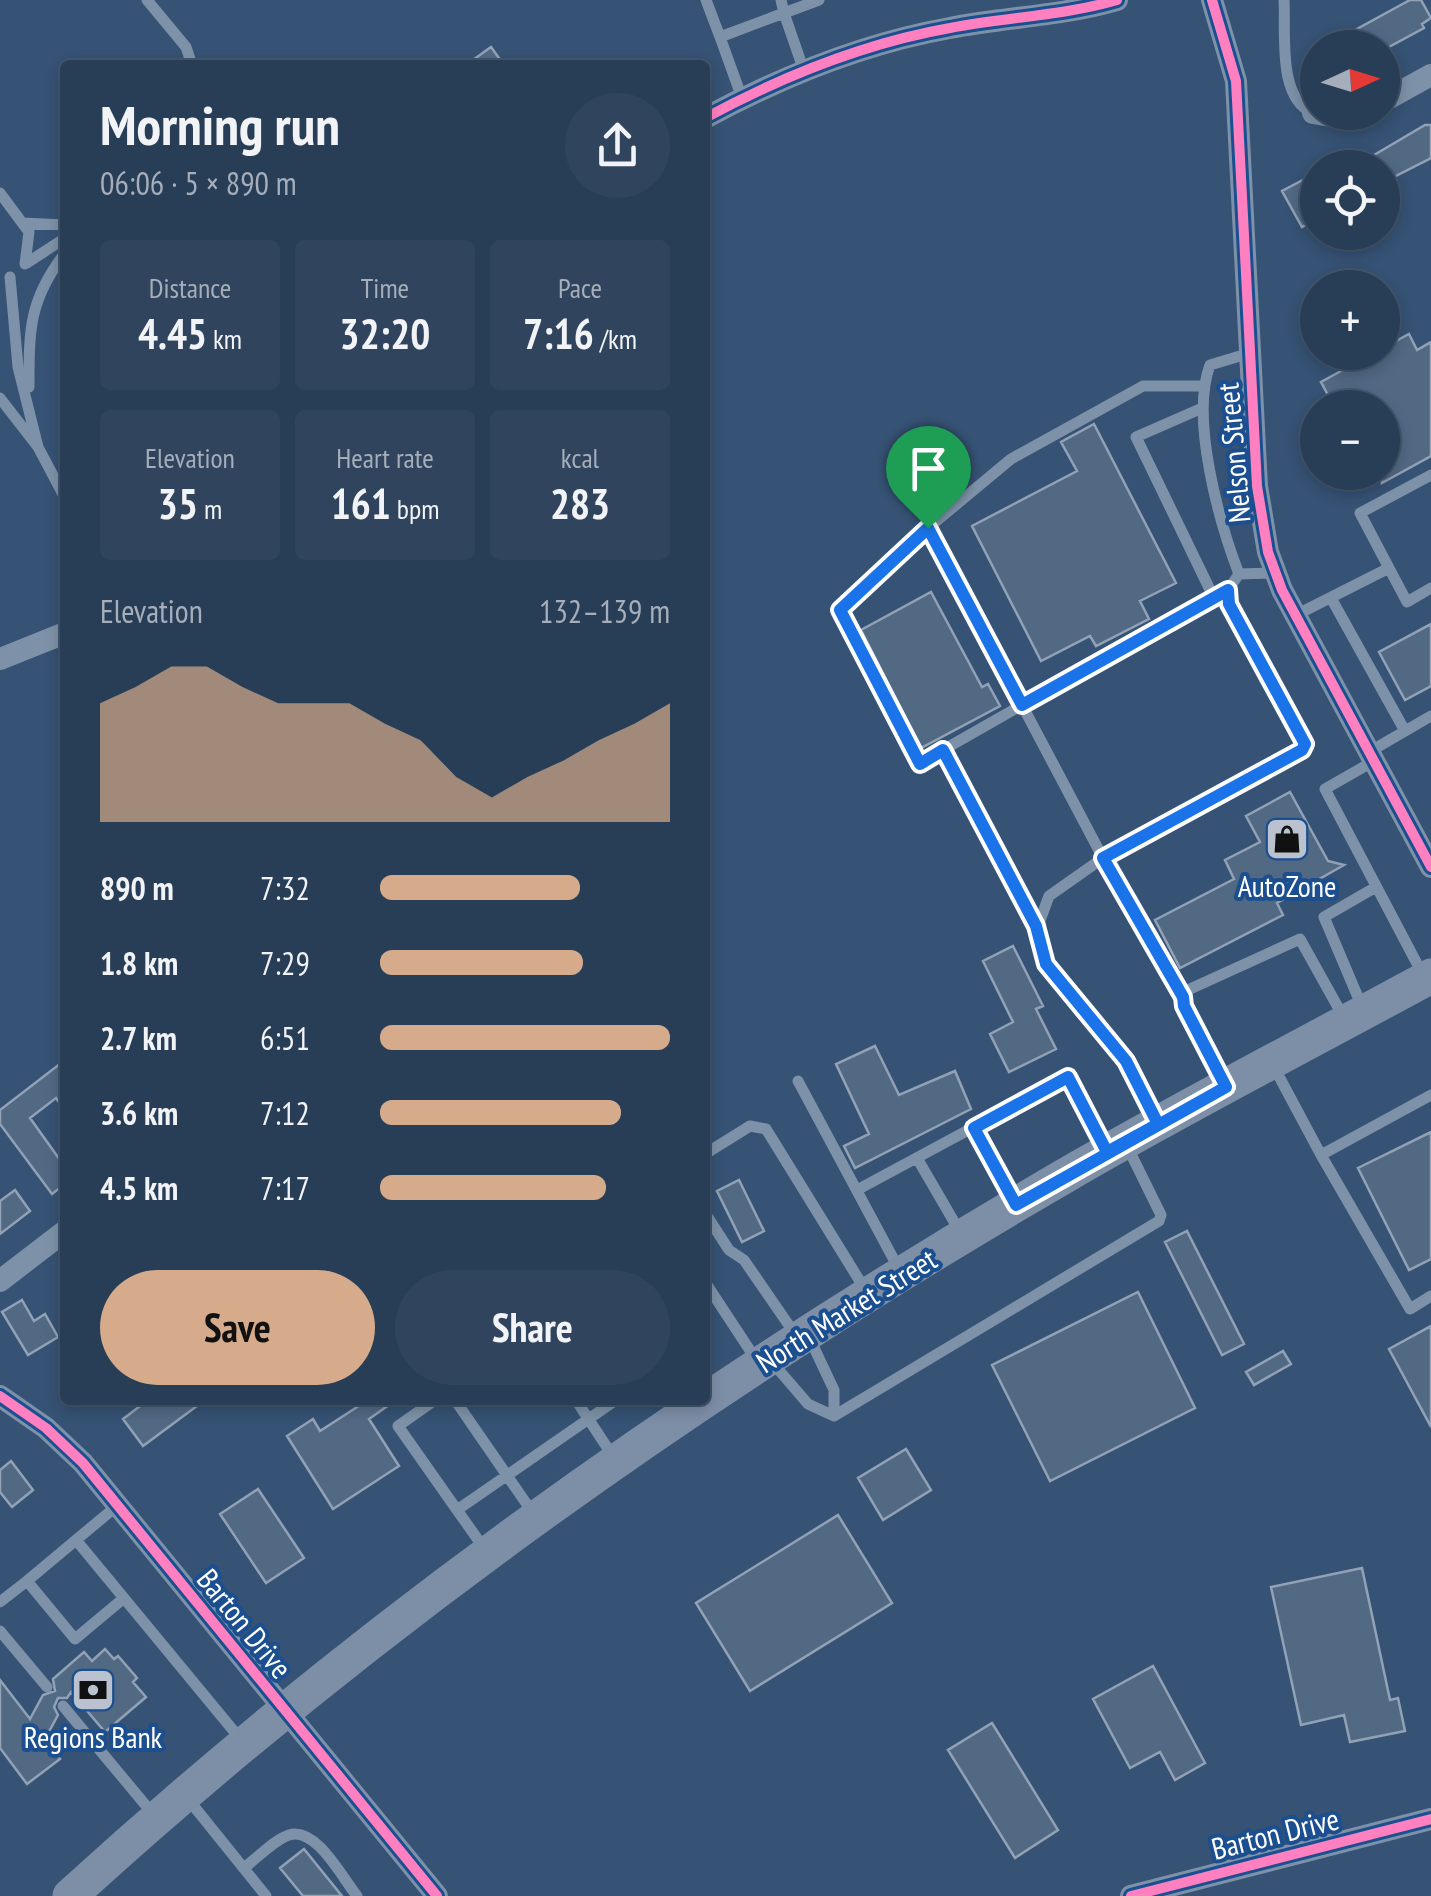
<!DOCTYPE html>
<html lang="en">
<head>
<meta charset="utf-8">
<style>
	body { margin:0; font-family:"PT Sans Narrow",sans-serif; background:#30455d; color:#f1f3f6; height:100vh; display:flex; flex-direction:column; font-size:38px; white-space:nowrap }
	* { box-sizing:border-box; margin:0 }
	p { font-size:32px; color:#a5aeba }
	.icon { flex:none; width:55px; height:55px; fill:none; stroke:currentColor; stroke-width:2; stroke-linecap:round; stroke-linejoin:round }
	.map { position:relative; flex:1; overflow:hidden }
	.details { position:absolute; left:60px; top:60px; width:650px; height:1345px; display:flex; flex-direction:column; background:#283e57; border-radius:10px; box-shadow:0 5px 15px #0003,0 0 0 2px #44576d }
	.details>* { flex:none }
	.needle { width:65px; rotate:86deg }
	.fabs { position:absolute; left:1300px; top:30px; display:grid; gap:20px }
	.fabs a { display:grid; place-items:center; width:100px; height:100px; border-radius:50%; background:#283e57; box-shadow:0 5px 15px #0003,0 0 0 2px #44576d; font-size:50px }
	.pin { position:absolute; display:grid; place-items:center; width:85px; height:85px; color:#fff; margin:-102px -42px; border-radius:50% 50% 50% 0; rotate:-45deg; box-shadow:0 0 10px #0007 }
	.pin .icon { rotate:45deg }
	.round { display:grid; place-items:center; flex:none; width:105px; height:105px; border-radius:52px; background:#30455d }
	.overview { display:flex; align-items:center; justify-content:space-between; height:170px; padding:0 40px }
	h1 { font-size:55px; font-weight:600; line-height:75px }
	.figures { display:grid; grid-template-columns:repeat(3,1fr); gap:15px; height:170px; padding:10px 40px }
	.figures div { display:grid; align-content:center; border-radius:10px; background:#30455d; text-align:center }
	.figures b { font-size:42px; font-weight:600 }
	.figures small { font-size:28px; font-weight:400 }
	.figures p { font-size:28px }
	.chart { height:280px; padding:20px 40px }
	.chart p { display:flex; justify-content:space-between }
	.chart svg { width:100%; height:180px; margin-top:10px; fill:#d6ab8b; opacity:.7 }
	.cta { display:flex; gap:20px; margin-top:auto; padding:20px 40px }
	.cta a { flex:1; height:115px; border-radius:60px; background:#d6ab8b; color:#111; font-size:40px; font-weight:600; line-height:115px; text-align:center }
	.cta a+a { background:#30455d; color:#f1f3f6 }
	ul { padding:0 40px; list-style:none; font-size:32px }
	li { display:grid; grid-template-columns:160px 120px 1fr; align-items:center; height:75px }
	li i { height:25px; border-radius:12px; background:#d6ab8b }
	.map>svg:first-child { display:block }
	.building { fill:#526984; stroke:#92a2b6; stroke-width:2.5 }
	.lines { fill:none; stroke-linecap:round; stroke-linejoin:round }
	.lane { stroke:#7d92a8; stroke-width:11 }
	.street { stroke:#7d92a8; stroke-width:22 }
	.primary { stroke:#7d8ea7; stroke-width:35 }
	.cycleway-casing { stroke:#1b4f8f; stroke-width:16 }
	.cycleway { stroke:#ff80c0; stroke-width:10 }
	.route-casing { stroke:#fff; stroke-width:20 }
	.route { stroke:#1a73e8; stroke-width:12 }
	.labels { text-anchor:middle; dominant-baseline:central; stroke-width:8; stroke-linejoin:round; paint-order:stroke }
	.street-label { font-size:30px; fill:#fff; stroke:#1b4f8f }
	.poi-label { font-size:30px; fill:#fff; stroke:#1b4f8f }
</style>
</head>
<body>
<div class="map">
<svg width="1431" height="1896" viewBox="0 0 1431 1896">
	<rect width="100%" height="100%" fill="#365274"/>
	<path class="building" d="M1410,0h11l10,18 -9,6 2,4 -37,20h-65z
		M491,47l13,18h-38z
		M1425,125h6v33l-49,25v-15h-30z
		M1318,172v46l-16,9 -20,-36z
		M1409,334l8,16 14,-8v114l-49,27v-75h-47l-14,-26z
		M1094,424l82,159 -36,18 9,18 -53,27 -6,-10 -49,25 -69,-135 105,-55 -16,-29z
		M931,592l51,95 6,-3 12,22 -79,42 -60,-118z
		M1431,624v62l-26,14 -26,-48z
		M1290,792l38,69 16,4 -67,38 6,12 -103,53 -25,-48 79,-41 -9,-19 35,-18 -14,-26z
		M1013,946l30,60 -7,3 20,40 -47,23 -19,-38 23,-12 -30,-61z
		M875,1046l24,49 56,-24 16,38 -116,59 -11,-22 25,-12 -33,-70z
		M65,1060v51l-9,-13 -26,20 35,49v17l-13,10 -52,-70v-14z
		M1431,1132v127l-22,11 -51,-102z
		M739,1180l25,51 -22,11 -25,-51z
		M15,1190l15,21 -30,23v-33z
		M1187,1231l57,113 -22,11 -57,-113z
		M1138,1292l57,116 -145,73 -58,-116z
		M22,1300l12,21 11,-7 13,23 -30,18 -26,-43z
		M1431,1326v101l-42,-78z
		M1283,1351l8,13 -37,21 -8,-13z
		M148,1400h57l-62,46 -20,-27z
		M368,1400h28l-27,19 30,47 -66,43 -46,-73 26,-17 7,12z
		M906,1449l25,41 -48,30 -25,-42z
		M11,1461l22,29 -21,17 -12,-15v-22z
		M258,1489l46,69 -38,25 -46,-69z
		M838,1515l54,88 -142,88 -54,-88z
		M1362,1568l28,132 8,-2 7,33 -55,11 -6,-27 -43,10 -30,-138z
		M105,1649l9,10 4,-3 19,22 -4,4 13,15 -41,35 -34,-40 -4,6h-9l-4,9 4,8 -13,24 15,20 -33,25 -27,-36v-68l30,39 13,-24 12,-4 -2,-12 31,-27 8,9z
		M1153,1666l52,97 -30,17 -15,-28 -30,16 -37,-69z
		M992,1723l66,107 -43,28 -67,-108z
		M304,1849l38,47h-39l-23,-28z"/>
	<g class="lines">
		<path class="lane" d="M147,0l39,47 6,18
			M706,0l14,37
			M781,0l3,13 35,-13
			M1284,0c2,34 -7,98 29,113
			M742,98l-22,-61 64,-24 20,58
			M0,193l29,39 -4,32
			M23,223l42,2
			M27,263l38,-25
			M10,277l8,90 20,80
			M1250,353l-40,12c-20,53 9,157 29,209l37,-1
			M29,387c0,-58 0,-87 36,-134
			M0,398l38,49 27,51
			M1200,409l-64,28 78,161
			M928,528l83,-69 132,-73h59
			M1389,568l18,34 24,-14
			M1331,598l74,133
			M1296,615l93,-47 -29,-55 71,-38
			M943,750l-24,14 -79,-154 88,-82 94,177 -79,45 93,176
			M1369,752l62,-36
			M1374,761l-49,28 98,186
			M1183,997l-80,-139 199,-108 3,-6 -76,-140 -1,-14 11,-16
			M1363,1009l-39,-92 52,-30
			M1274,1067l47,88 110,-60
			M798,1081l102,190
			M1223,1081l-39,-75 -1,-9 7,-8 110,-50 44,79
			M1156,1120l-30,-59 -80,-96 -11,-31 14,-38 54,-38 -81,-153 206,-115
			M974,1127l41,76
			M705,1154l45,-28 16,3 100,162
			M1321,1155l89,154 21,-13
			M917,1158l43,74
			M857,1190l210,-113 38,72
			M705,1213l24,37 15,10 53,77
			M705,1282l52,79
			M809,1337l25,53v26
			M771,1361l37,43 26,12
			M435,1400l-37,26 59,84 159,-110
			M455,1400l80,116
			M576,1400l38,58
			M834,1416l325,-195 2,-6 -34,-69
			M118,1505l-42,35 166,201
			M457,1510l29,41
			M76,1540l-49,41 48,58 49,-41
			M0,1602l27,-21
			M0,1631l47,56
			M63,1706l90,108
			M188,1799l78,97
			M244,1868c13,-10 30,-28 45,-33 27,-9 54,44 68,61"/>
		<path class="street" d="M1212,0l24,81 21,405 11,66 14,38 149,277
			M1382,102l49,-27
			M1313,113l23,4 22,-5
			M705,118c76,-41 160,-75 245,-90 55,-11 113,-12 167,-28
			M0,659l65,-26
			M0,1281l65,-50
			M0,1396l46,32 37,35 354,433
			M1131,1896l300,-77"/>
		<path class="primary" d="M70,1896c303,-277 643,-516 998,-722 119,-69 242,-132 363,-198"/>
		<g class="cycleway-casing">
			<path id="cycleway" d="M1212,0l24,81 21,405 11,66 14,38 149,277
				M705,118c76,-41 160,-75 245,-90 55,-11 113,-12 167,-28
				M0,1396l46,32 37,35 354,433
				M1131,1896l300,-77"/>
		</g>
		<use href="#cycleway" class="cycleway"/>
	</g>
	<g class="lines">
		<g class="route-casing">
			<path id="route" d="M928,528l-88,82 80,154 23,-14 93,176 10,38 80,97 32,63 -51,28 -39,-75 -94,51 42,77 210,-118 -42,-81 -1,-9 -80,-139 199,-108 3,-6 -76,-140 -1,-14 -206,115 -94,-177"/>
		</g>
		<use href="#route" class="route"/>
	</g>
	<defs>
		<g id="shop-square" transform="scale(2.25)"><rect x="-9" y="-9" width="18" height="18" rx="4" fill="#b9c2ce" stroke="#1b4f8f"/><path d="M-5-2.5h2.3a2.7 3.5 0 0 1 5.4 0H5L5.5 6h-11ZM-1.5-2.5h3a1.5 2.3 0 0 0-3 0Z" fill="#111"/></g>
		<g id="bank-square" transform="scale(2.25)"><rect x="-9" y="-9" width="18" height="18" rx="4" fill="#b9c2ce" stroke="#1b4f8f"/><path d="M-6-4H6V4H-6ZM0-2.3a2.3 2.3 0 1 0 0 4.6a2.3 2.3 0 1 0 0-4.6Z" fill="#111"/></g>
	</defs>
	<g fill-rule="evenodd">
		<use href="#shop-square" x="1287" y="839"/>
		<use href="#bank-square" x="93" y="1690"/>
	</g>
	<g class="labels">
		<g class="street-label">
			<text transform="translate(1233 453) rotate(-95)">Nelson Street</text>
			<text transform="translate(846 1310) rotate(-32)">North Market Street</text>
			<text transform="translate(245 1623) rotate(51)">Barton Drive</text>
			<text transform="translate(1275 1833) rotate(-14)">Barton Drive</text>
		</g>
		<g class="poi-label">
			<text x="1287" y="885">AutoZone</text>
			<text x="93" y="1736">Regions Bank</text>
		</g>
	</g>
</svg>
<div class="fabs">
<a><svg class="needle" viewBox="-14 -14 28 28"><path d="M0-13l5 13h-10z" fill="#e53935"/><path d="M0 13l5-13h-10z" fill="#a5aeba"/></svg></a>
<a><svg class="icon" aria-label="locate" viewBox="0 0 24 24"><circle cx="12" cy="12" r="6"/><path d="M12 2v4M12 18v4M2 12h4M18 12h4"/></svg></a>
<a>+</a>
<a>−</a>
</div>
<div class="pin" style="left:928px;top:528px;background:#1e9e55"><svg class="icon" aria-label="arrive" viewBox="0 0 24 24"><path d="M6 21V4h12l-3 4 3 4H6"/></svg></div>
<section class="details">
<div class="overview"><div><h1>Morning run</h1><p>06:06 · 5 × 890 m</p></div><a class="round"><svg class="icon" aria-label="share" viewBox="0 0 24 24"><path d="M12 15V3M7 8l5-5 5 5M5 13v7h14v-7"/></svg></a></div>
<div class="figures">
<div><p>Distance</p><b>4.45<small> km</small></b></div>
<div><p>Time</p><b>32:20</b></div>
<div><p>Pace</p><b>7:16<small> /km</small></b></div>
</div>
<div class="figures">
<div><p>Elevation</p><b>35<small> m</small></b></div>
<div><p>Heart rate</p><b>161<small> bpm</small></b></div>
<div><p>kcal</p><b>283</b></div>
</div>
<div class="chart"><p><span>Elevation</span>132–139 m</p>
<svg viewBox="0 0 160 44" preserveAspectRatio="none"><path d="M0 44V15L10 11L20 6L30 6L40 11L50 15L60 15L70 15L80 20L90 24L100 33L110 38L120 33L130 29L140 24L150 20L160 15V44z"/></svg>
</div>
<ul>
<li><b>890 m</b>7:32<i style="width:69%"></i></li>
<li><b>1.8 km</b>7:29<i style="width:70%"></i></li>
<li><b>2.7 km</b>6:51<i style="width:100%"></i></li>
<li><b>3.6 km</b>7:12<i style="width:83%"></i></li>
<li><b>4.5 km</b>7:17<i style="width:78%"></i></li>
</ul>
<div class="cta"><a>Save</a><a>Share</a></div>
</section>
</div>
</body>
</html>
